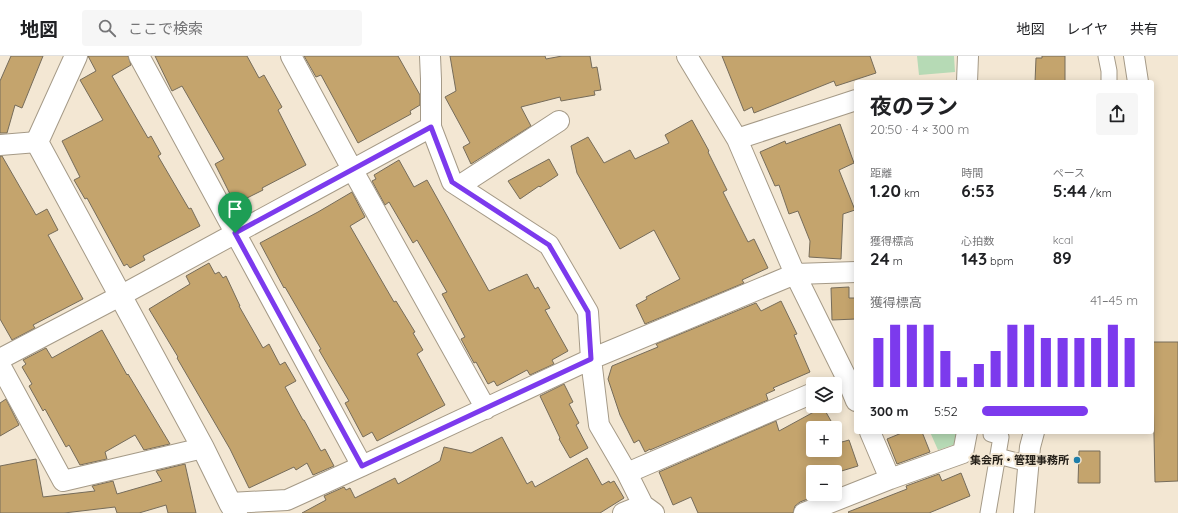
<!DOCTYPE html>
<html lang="ja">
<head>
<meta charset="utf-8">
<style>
	body { margin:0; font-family:Quicksand,"Noto Sans JP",sans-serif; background:#f6f6f6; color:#202124; height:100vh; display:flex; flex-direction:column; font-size:15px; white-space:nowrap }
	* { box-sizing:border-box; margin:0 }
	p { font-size:13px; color:#757577 }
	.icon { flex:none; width:22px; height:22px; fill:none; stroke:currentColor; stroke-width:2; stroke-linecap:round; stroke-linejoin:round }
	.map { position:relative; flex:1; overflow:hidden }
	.details { position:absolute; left:854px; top:24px; width:300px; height:354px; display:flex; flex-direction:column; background:#fff; border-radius:4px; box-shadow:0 2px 10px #0003 }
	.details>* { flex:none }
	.tools { position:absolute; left:806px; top:321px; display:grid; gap:8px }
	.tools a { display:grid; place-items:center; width:36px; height:36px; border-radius:4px; background:#fff; box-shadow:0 2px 10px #0003; font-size:20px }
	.pin { position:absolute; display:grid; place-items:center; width:34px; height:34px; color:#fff; margin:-41px -17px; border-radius:50% 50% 50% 0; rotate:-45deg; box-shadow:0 0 4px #0007 }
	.pin .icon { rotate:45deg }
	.round { display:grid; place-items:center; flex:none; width:42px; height:42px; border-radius:4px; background:#f6f6f6 }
	.overview { display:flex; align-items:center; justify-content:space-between; height:68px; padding:0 16px }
	h1 { font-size:22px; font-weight:700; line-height:30px }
	.stats { display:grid; grid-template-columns:repeat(3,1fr); gap:6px; height:68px; padding:4px 16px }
	.stats div { display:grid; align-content:center }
	.stats b { font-size:17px; font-weight:700 }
	.stats small { font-size:11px; font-weight:400 }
	.stats p { font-size:11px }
	.chart { height:112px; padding:8px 16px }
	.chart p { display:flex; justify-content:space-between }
	.chart svg { width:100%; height:72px; margin-top:4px; stroke:#7c3aed; stroke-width:6 }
	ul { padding:0 16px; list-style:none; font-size:13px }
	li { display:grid; grid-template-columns:64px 48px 1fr; align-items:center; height:30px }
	li i { height:10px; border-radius:5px; background:#7c3aed }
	header { display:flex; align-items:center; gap:24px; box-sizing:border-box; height:56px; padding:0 20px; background:#fff; border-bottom:1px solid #e0e0e0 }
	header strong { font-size:19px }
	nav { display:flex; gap:22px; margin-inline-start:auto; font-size:14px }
	.search { width:280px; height:36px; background:#f6f6f6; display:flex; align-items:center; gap:10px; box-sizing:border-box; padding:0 14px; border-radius:4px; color:#757577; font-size:15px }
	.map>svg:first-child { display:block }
	.green { fill:#b6dab5 }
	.building { fill:#c4a46d; stroke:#766c5a }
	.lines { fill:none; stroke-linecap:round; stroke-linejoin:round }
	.pedestrian-casing { stroke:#a59a87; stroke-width:17 }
	.minor-casing { stroke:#a59a87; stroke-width:22 }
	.tertiary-casing { stroke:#a59a87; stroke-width:24 }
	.pedestrian { stroke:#fff; stroke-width:15 }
	.minor { stroke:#fff; stroke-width:20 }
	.tertiary { stroke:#fff; stroke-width:22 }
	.route-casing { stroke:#fff; stroke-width:8 }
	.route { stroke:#7c3aed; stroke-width:5 }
	.poi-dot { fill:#1e7eaa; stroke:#f3e7d3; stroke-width:1.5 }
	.labels { text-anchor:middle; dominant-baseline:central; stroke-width:4; stroke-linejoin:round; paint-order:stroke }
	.poi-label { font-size:11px; font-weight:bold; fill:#252019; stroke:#f3e7d3; text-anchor:end }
</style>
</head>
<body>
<header>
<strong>地図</strong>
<div class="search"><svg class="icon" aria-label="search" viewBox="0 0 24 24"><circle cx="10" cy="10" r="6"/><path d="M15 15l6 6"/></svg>ここで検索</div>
<nav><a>地図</a><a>レイヤ</a><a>共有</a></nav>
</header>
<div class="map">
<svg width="1178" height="457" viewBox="0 0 1178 457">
	<rect width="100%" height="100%" fill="#f3e7d3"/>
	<path class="green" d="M917,0h37l1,16 -36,3z
		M930,376h27l-1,12 -18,6z"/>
	<path class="building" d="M11,0h32l-21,52 -7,-3 -8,28h-7v-52z
		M88,0h40l3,9 -19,11 36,62 3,-2 10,18 -3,2 31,53 2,-1 9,18 -57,30 2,4 -15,8 -3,-4 -3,2 -37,-68 -2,1 -11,-19 6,-3 -18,-36 41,-21 -23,-40 16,-9z
		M155,0h92l12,22 5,-3 18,32 -4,3 28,55 -44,23 1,2 -28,14 -20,-40 9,-5 -42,-73 -10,5z
		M304,0h94l22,39v10l-10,6 1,3 -53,29 -37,-68 -5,2z
		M450,0h95l1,3 16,-3h28l2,12 5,-1 4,23 -7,1 1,4 -34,6 -1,-4 -39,10 10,19 -60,38 -8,-17 7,-4 -25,-46 11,-6z
		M722,0h148l6,17 -40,13 -2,-5 -80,32 -2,-6 -8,4z
		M1042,0h23v26h-30l1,-24h6z
		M692,64l17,31 -1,1 19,38 -4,2 25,50 6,-3 14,29 -26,12 2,3 -99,41 -9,-19 11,-6 -1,-2 34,-18 -26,-49 -34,19 -43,-76 -6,-27 17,-9 16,26 26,-13 5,9 34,-16 -4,-8z
		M840,68l14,39 -15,7 16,40 -12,4 -2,45 -32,-2 1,-16 -12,-30 -9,3 -10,-29 -4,1 -15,-34 25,-11 1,3z
		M0,100h2l34,59 11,-6 11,21 -10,5 35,64 -50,26 2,3 -23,12 -12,-21z
		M549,103l9,16 -18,12 -1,-1 -19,13 -12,-18z
		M399,104l15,27 13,-7 62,111 38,-17 8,15 3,-2 12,21 -5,2 23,41 -16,9 2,4 -24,11 -3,-5 -30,16 -3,-5 -6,3 -12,-22 -2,1 -13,-24 4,-2 -23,-43 5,-2 -30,-52 -4,3 -24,-41 -4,3 -13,-24 4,-2 -2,-4z
		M352,136l13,25 -15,9 44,76 2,-1 19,31 -2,1 10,17 -6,4 28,51 -68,36 -5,-9 -9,5 -18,-34 4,-2 -19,-32 -11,-19 2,-1 -36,-62 -1,1 -24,-45 58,-31z
		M209,207l6,11 4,-2 4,6 3,-2 14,30h-1l24,42 6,-4 11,21 5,-3 11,19 -11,6 18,33h1l17,31 4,-2 9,17 -21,9 -6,-12 -11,7 -2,-3 -45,21 -19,-39 -53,-91 1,-1 -29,-48 41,-25 -4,-8z
		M849,231v11h7v21l-24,1 -1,-32z
		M781,245l16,33 -3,1 16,37 -37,16 2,2 -9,4 2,6 -118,50v-1l-5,3 -6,-12 -5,3 -14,-28 -12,-36 4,-13 46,-19 -2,-3 100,-41 5,8z
		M102,274l25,45 1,-1 42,70 -26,6 -9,-15 -30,17 2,7 -27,6 -11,-20 -3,2 -21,-38 -2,2 -14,-25 3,-2 -10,-17 4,-3 -3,-4 23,-12 6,10z
		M1152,286h26v139l-23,1z
		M564,328l9,18 -4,2 10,19 -3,2 12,23 -18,10 -11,-19 1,-1 -20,-42z
		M6,343l13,26 -19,11v-33z
		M823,351l12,21h-22v22h22v-21l7,13 7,-2 9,26 -23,7v-1h-22v25l-13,5 -5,4 -2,7h-95l-7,-16 -18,8 -14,-33 117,-51 3,10z
		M904,376h18l8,20 -33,12 -10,-25z
		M502,381l25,47 5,-3 3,6 52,-29 15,27 7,-4 1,2 4,-2 10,17 -24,15h-298l24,-13 -2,-4 20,-9 2,3 4,-2 5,10 40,-20 3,6 42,-23 4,-14 27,6z
		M1079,395h21v32h-22z
		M36,403l7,38 52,-6 -3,-5 21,-5 4,13 45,-13 -6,-10 29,-7 11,49h-28l-2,-8 -27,8h-22l-2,-6 -51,6h-64v-47z
		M961,417l9,23 -41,17h-80l-1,-1 59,-23 -1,-3 33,-12 3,7z"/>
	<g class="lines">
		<g class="pedestrian-casing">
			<path id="pedestrian" d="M1106,0l3,15v11
				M998,400l31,8
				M988,457l13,-76 -10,-3v-2"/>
		</g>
		<g class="minor-casing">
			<path id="minor" d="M139,0l223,410
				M291,0l61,113 134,240
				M430,0l1,23v48l21,55 97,63 39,67 3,47 8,66 28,48 16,32 11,8
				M687,0l50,83 58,135 52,105 9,22
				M1134,0l4,26
				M967,26l1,-26
				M737,83l119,-39
				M0,89l37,-3
				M459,130l100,-65
				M0,303l120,-63 311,-169
				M0,309l63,116 140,-33
				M870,376l20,47
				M627,417l186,-80
				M230,447l57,-3 75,-34 229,-107 204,-85 61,-2
				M623,457l20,-8
				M804,457l86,-34 73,-26 4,-21
				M1024,457l6,-66 4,-15"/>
		</g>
		<g class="tertiary-casing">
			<path id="tertiary" d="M76,0l-39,86 166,306 27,55 6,10"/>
		</g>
		<use href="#pedestrian" class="pedestrian"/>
		<use href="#minor" class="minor"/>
		<use href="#tertiary" class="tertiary"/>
	</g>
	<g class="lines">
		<g class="route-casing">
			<path id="route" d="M431,71l21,55 97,63 39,67 3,47 -229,107 -127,-233z"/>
		</g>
		<use href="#route" class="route"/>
	</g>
	<circle class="poi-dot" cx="1077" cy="404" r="4"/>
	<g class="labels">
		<g class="poi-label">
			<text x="1069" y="404">集会所・管理事務所</text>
		</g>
	</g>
</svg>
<div class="tools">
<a><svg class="icon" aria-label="layers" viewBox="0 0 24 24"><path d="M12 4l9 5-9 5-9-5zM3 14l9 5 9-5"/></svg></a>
<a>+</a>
<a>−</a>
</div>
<div class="pin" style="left:235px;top:177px;background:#1e9e55"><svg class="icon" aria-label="arrive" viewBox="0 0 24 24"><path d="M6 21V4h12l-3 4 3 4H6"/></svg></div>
<section class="details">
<div class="overview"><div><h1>夜のラン</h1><p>20:50 · 4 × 300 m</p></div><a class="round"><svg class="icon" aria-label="share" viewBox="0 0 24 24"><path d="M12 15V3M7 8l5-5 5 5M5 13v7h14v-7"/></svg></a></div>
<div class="stats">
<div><p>距離</p><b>1.20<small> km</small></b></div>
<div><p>時間</p><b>6:53</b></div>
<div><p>ペース</p><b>5:44<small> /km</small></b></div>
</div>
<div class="stats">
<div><p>獲得標高</p><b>24<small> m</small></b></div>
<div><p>心拍数</p><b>143<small> bpm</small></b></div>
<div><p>kcal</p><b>89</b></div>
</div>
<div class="chart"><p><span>獲得標高</span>41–45 m</p>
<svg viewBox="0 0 160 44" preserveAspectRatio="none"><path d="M5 44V14M15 44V6M25 44V6M35 44V6M45 44V22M55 44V38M65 44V30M75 44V22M85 44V6M95 44V6M105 44V14M115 44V14M125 44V14M135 44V14M145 44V6M155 44V14"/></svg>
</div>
<ul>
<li><b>300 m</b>5:52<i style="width:68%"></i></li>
</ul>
</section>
</div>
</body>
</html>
